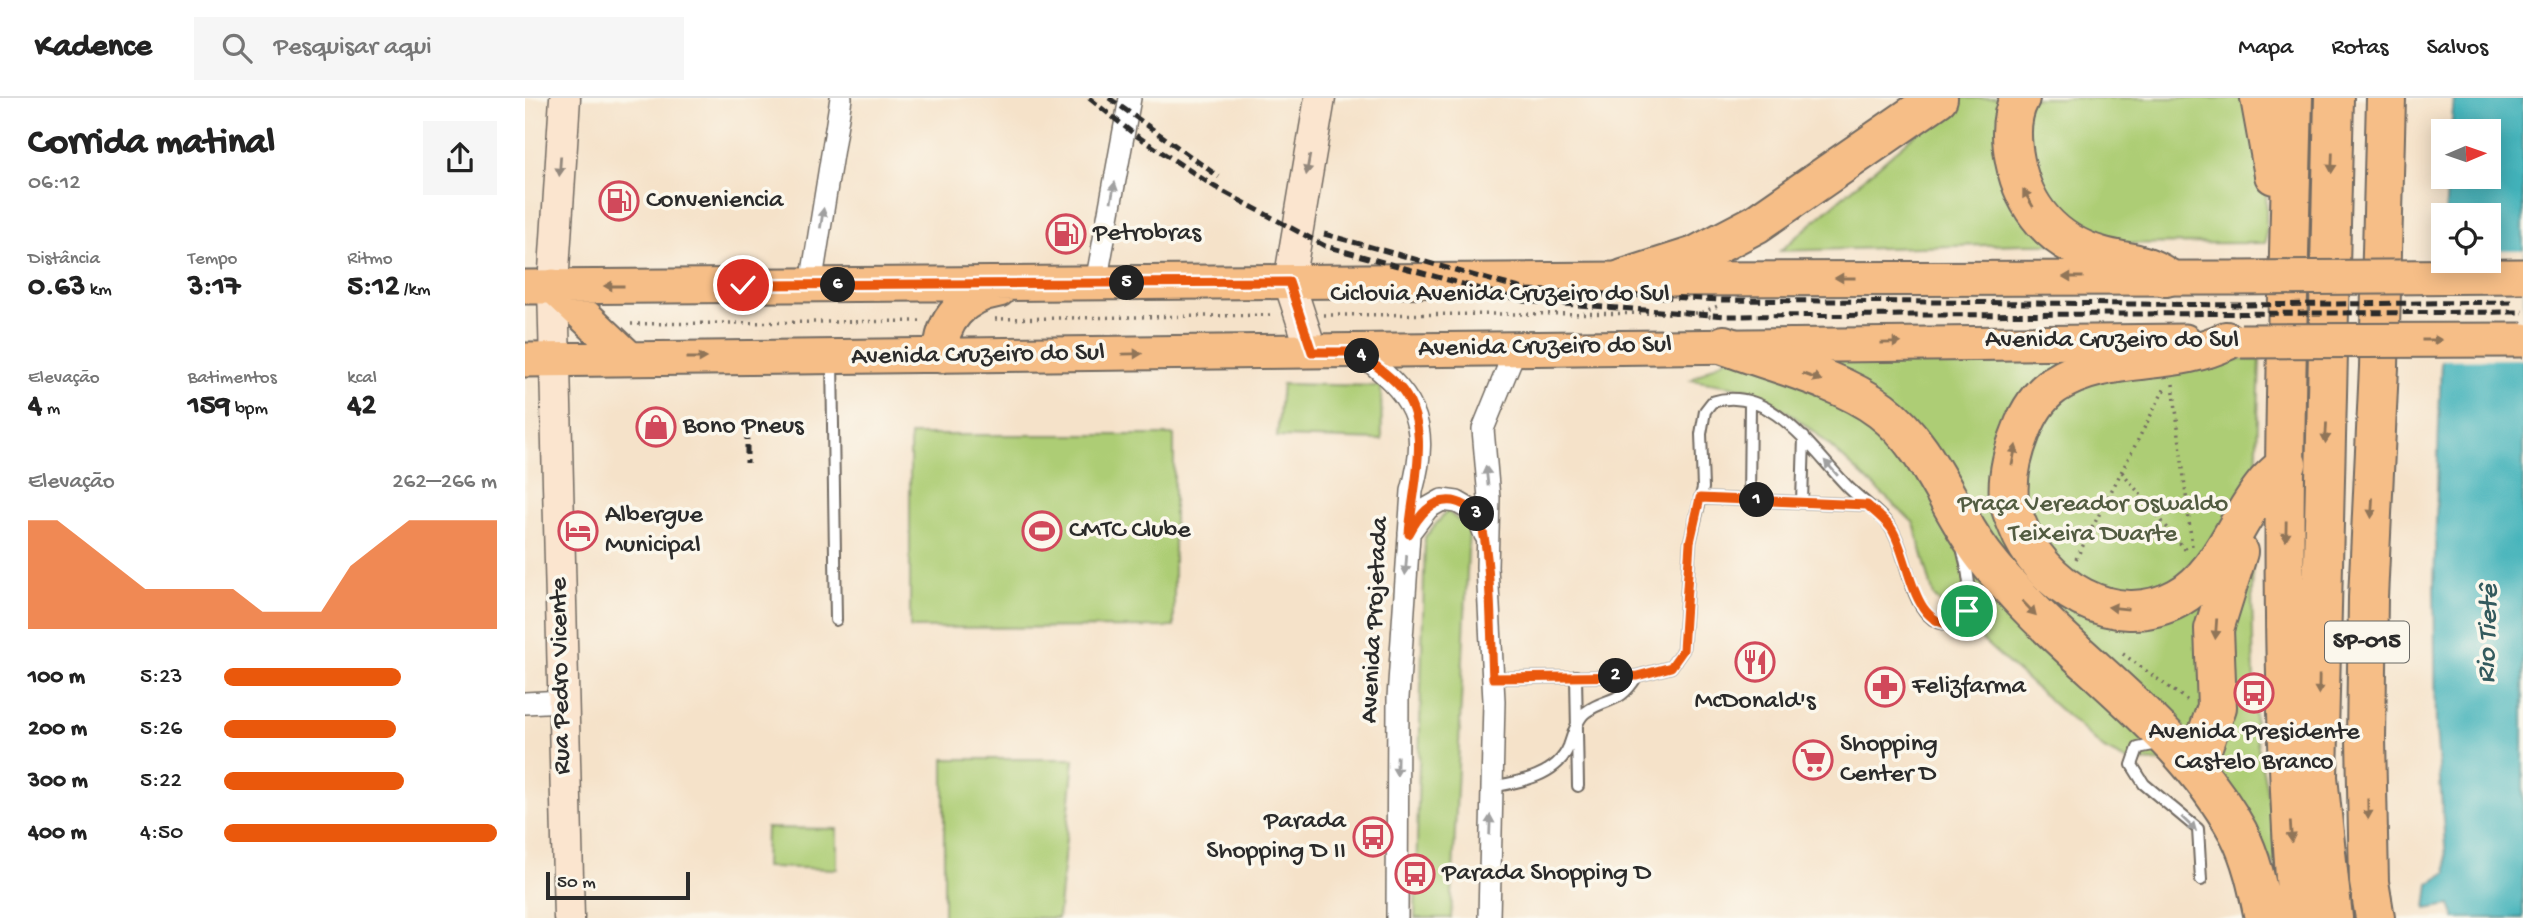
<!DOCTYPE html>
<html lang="pt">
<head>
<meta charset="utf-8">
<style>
	body { margin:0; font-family:"Gochi Hand",sans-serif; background:#f6f6f6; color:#222; height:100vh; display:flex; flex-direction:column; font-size:26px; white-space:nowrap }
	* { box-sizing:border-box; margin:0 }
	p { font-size:23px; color:#767676 }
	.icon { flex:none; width:38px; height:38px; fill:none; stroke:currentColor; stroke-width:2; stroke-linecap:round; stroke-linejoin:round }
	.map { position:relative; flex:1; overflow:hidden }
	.details { display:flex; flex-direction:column; background:#fff; width:525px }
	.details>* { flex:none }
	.needle { width:46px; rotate:88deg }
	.buttons { position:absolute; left:1906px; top:21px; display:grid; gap:14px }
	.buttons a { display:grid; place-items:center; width:70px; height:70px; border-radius:0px; background:#fff; box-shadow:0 4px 18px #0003; font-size:35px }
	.scale { position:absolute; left:21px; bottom:18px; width:144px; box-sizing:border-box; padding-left:7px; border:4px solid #2b2b2b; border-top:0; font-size:19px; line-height:24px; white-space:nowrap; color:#2b2b2b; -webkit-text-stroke:5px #fbf7ec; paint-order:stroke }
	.pin { position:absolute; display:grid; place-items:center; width:60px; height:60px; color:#fff; margin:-30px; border:4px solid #fff; border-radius:50%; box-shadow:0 2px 7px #0007 }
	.km { position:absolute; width:35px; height:35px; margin:-18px; border-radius:50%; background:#222; color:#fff; font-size:19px; line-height:35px; text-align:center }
	.round { display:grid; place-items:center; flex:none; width:74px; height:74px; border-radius:0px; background:#f6f6f6 }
	.summary { display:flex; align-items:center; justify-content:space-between; height:119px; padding:0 28px }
	h1 { font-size:38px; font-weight:700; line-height:52px }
	.stats { display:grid; grid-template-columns:repeat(3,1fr); gap:10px; height:119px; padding:7px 28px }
	.stats div { display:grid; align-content:center }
	.stats b { font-size:30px; font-weight:700 }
	.stats small { font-size:19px; font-weight:400 }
	.stats p { font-size:19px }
	.chart { height:196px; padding:14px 28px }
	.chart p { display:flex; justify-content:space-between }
	.chart svg { width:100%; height:126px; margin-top:7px; fill:#ea580c; opacity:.7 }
	ul { padding:0 28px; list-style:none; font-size:23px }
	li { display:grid; grid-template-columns:112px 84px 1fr; align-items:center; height:52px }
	li i { height:18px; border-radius:9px; background:#ea580c }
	header { display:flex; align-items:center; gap:42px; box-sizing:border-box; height:98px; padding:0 35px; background:#fff; border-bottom:2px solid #e0e0e0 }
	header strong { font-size:33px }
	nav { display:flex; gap:38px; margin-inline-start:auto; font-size:24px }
	.search { width:490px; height:63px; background:#f6f6f6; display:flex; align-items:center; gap:18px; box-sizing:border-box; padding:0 24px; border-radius:0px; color:#767676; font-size:26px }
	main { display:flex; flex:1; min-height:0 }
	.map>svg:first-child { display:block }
	.green { fill:#adcd75; stroke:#6c7c50; stroke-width:2 }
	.water { fill:#42b2ba; stroke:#366e72; stroke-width:2 }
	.pier { fill:#f5e2c9 }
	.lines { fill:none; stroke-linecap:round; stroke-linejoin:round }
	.lane-casing { stroke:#726b62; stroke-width:14 }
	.street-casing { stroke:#726b62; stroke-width:24 }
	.secondary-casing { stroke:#726b62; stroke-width:33 }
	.primary-casing { stroke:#726b62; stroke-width:37 }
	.highway-casing { stroke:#726b62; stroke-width:42 }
	.path { stroke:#726b62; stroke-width:3.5; stroke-dasharray:2 5; stroke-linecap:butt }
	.lane { stroke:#fff; stroke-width:10 }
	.street { stroke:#fff; stroke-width:21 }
	.secondary { stroke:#fbe5cf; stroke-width:30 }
	.primary { stroke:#f6be87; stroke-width:33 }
	.highway { stroke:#f6be87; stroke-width:38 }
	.rail { stroke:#2b2b2b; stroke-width:5; stroke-dasharray:10 5; stroke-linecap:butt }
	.primary-bridge-casing { stroke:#726b62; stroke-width:37; stroke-linecap:butt }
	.primary-bridge { stroke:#f6be87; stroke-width:33 }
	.oneway { fill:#907459 }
	.oneway2 { fill:#93887d }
	.oneway3 { fill:#a0a0a0 }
	.route-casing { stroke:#fff; stroke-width:14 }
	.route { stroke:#ea580c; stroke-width:9 }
	.labels { text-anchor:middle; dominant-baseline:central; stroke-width:7; stroke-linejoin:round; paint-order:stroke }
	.shield { fill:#fbf7ec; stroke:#696865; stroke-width:2 }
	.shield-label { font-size:24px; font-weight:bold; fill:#2b2b2b }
	.poi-label { font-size:26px; fill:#2b2b2b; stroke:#fbf7ec; text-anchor:start }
	.street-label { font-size:26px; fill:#2b2b2b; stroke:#fbf7ec }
	.park-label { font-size:26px; fill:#525c41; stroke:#fbf7ec }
	.water-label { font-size:28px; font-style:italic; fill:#335a5d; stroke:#fbf7ec }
</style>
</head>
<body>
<header>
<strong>Kadence</strong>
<div class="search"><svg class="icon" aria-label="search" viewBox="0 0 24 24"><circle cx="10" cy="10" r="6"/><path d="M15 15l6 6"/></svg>Pesquisar aqui</div>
<nav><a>Mapa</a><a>Rotas</a><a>Salvos</a></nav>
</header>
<main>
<section class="details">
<div class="summary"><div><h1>Corrida matinal</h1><p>06:12</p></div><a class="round"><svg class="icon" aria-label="share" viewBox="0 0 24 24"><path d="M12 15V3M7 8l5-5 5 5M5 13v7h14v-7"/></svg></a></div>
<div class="stats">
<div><p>Distância</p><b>0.63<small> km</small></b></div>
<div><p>Tempo</p><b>3:17</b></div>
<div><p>Ritmo</p><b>5:12<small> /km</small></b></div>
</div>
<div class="stats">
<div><p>Elevação</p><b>4<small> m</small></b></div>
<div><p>Batimentos</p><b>159<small> bpm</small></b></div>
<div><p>kcal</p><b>42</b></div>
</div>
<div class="chart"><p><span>Elevação</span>262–266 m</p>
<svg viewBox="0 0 160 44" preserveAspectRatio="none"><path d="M0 44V6L10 6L20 14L30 22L40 30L50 30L60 30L70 30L80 38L90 38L100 38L110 22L120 14L130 6L140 6L150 6L160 6V44z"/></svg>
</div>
<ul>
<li><b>100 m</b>5:23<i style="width:65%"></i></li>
<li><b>200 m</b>5:26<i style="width:63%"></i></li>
<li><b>300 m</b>5:22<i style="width:66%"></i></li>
<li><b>400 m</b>4:50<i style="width:100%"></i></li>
</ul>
</section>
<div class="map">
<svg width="1998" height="820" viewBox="0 0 1998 820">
	<rect width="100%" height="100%" fill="#fbf7ec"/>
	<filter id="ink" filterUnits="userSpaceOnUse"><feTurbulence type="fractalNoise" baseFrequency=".0143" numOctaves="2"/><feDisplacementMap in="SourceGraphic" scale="14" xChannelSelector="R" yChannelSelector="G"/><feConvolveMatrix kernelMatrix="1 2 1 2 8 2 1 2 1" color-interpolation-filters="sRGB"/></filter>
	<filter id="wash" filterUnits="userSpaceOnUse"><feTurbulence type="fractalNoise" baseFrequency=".00686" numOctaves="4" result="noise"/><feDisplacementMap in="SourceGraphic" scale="28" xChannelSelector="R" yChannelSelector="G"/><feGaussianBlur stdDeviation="1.57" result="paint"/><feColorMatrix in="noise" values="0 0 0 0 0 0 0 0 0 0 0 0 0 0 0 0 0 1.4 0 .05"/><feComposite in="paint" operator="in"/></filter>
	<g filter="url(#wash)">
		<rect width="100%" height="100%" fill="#f5e2c9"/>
		<path class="green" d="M1432,0h310l-1,145 -243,1 -243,7z
			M1537,258l198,4 -8,233 3,138 18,90 4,47 -10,-12 -56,-96 -82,2 -25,-13 -170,-152 -20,-74 -96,-88 -31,-24 -39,-22 -57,-9 36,-22z
			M757,286l99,2 1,54 -105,-3z
			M385,337h264v192l-264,1z
			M922,413l22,18 -18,389h-36l10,-381z
			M419,661h130l-16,159h-114z
			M241,730l71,1v40l-72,-2z"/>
		<path class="water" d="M1929,0h69v820h-68l-5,-13 -24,4 3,-25 18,-12 -11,-144 -2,-140 10,-327h45v-46h-44l3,-38h41v-46h-38z"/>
		<path class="pier" d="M1964,152h34v109l-85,1 2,-99 3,-4v4h46z"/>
	</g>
	<g filter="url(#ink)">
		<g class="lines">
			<g class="lane-casing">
				<path id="lane" d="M307,262l4,260
					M1175,400l167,7
					M1224,402l1,-97
					M1277,404l2,-65
					M1051,578l2,110
					M968,580l144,-2
					M1633,646l-20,4 -6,17 12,19 54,45 3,51
					M966,689c29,-5 66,-11 78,-41 4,-11 8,-28 17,-34 22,-16 33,-6 51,-36l34,-9 12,-17 7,-108 13,-54 -2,-54 4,-23 7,-9c59,-19 102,51 137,86 13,13 32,25 42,40 17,27 16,66 38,88 7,8 19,9 29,8 16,-24 12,-45 5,-72"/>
			</g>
			<g class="street-casing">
				<path id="street" d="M571,185l34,-185
					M286,187l30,-187
					M832,253c55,43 75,68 55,140l-14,207 -1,220
					M884,435l19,-25 14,-8 15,2 19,11 9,22
					M0,605l38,-2
					M964,820l5,-217 -7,-134 2,-69 -6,-69 33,-81"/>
			</g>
			<g class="secondary-casing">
				<path id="secondary" d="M40,0l-12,188 16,632
					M787,254l-23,-70 31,-184"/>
			</g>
			<g class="primary-casing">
				<path id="primary" d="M28,188l76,72
					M0,189l1098,-8 613,-1
					M416,258c-1,-36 23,-60 58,-66
					M0,262l1660,-19"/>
			</g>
			<g class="highway-casing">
				<path id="highway" d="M1495,0c-10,18 -9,43 -5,63 9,47 38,81 85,95 27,8 39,4 66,21
					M1735,0l14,77
					M1768,0c-7,273 -17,547 5,820
					M1098,181l72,-23 61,-32 182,-126
					M1701,243c-53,26 -120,10 -172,44 -17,12 -26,28 -33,47 -8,20 -14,45 -12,67 0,8 5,17 8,25 23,62 97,109 161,74 43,-24 56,-75 86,-112 6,-8 15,-15 23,-22
					M1199,247c49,18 116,34 157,65 50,38 66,98 103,146 76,99 194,165 254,276 14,27 20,57 26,86
					M1670,670l22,-61 -3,-78 24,-77
					M1808,820l-15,-141 16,-679
					M1850,820l-6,-36 -3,-143 2,-141 11,-231 7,-269"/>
			</g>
			<path class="path" d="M1177,214l16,-6
				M799,217l376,-2 15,5
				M470,221l280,-4
				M106,226l290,-3
				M1648,286l19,162
				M1597,374l66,81
				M1551,461l90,-173
				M1598,556l65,47"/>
			<use href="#lane" class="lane"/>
			<use href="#street" class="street"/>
			<use href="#secondary" class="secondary"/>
			<use href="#primary" class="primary"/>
			<use href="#highway" class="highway"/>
			<path class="rail" d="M564,0l45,36 81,53 110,59 199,55 202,15 797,-4
				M584,0l110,79
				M799,136l203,56 196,10 517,5 276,-3
				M222,332v33"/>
			<g class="primary-bridge-casing">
				<path id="primary-bridge" d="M1711,180l287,-2
					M1716,243l282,-1"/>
			</g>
			<use href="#primary-bridge" class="primary-bridge"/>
		</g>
		<defs><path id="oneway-solid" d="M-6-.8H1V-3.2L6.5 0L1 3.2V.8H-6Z" transform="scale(1.75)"/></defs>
		<g class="oneway">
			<use href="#oneway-solid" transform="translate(1807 65) rotate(92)"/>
			<use href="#oneway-solid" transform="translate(1503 100) rotate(-120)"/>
			<use href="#oneway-solid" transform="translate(1548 179) rotate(180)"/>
			<use href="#oneway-solid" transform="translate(1320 180) rotate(180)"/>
			<use href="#oneway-solid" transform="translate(89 188) rotate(180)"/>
			<use href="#oneway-solid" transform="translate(1907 242)"/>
			<use href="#oneway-solid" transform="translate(1366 245) rotate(-1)"/>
			<use href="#oneway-solid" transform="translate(607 256) rotate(-1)"/>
			<use href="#oneway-solid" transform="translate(172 260)"/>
			<use href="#oneway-solid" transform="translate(1287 279) rotate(20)"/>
			<use href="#oneway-solid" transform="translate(1801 335) rotate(93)"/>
			<use href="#oneway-solid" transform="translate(1489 357) rotate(-79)"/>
			<use href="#oneway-solid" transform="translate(1847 410) rotate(93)"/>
			<use href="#oneway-solid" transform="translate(1761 433) rotate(91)"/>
			<use href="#oneway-solid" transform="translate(1504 510) rotate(46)"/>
			<use href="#oneway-solid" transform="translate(1593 510) rotate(-174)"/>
			<use href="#oneway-solid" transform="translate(1691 531) rotate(94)"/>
			<use href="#oneway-solid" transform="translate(1794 587) rotate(91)"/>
			<use href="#oneway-solid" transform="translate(1843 711) rotate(89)"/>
			<use href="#oneway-solid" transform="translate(1766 734) rotate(86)"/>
		</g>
		<g class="oneway2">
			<use href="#oneway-solid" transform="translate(783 67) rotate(100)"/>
			<use href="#oneway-solid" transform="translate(35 68) rotate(94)"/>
		</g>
		<g class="oneway3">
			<use href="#oneway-solid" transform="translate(588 94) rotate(-79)"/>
			<use href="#oneway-solid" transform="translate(297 120) rotate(-81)"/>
			<use href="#oneway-solid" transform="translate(1306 370) rotate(-131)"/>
			<use href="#oneway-solid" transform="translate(962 378) rotate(-96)"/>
			<use href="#oneway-solid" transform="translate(881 467) rotate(94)"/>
			<use href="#oneway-solid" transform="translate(872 668) rotate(91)"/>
			<use href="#oneway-solid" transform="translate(1664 726) rotate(44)"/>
			<use href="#oneway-solid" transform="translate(965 727) rotate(-88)"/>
		</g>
	</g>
	<g class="lines" filter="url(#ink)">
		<g class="route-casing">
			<path id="route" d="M218,187l546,-3 23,70h45c14,10 30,21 42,34 35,39 13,102 10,148 9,-17 22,-36 44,-33 6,1 19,7 23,12 16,20 15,134 17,165l144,-2 34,-9 12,-17 7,-108 10,-44 167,7c8,7 18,15 24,23 20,30 19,102 67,96l9,-13"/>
		</g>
		<use href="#route" class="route"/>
	</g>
	<defs>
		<g id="fuel-ring" transform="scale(2.0125)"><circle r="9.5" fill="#fbf7ec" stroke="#d1495b" stroke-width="1.5"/><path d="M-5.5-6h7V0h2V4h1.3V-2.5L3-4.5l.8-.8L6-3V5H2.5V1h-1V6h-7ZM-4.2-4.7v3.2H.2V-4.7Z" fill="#d1495b"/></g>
		<g id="shop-ring" transform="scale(2.0125)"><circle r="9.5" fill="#fbf7ec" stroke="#d1495b" stroke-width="1.5"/><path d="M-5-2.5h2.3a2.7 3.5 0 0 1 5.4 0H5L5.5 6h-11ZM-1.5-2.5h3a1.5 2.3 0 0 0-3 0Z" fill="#d1495b"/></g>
		<g id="hotel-ring" transform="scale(2.0125)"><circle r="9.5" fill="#fbf7ec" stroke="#d1495b" stroke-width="1.5"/><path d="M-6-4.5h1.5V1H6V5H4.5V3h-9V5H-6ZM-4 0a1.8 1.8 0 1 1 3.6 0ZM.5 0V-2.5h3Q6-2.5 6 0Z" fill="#d1495b"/></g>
		<g id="stadium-ring" transform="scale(2.0125)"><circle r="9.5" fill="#fbf7ec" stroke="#d1495b" stroke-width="1.5"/><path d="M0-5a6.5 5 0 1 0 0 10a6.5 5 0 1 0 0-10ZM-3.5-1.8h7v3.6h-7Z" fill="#d1495b"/></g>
		<g id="restaurant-ring" transform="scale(2.0125)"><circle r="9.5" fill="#fbf7ec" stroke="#d1495b" stroke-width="1.5"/><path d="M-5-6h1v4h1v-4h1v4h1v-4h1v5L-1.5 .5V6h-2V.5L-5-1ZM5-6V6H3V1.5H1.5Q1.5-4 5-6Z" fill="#d1495b"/></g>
		<g id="pharmacy-ring" transform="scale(2.0125)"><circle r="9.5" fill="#fbf7ec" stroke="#d1495b" stroke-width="1.5"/><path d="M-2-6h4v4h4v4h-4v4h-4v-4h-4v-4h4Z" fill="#d1495b"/></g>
		<g id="bus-ring" transform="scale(2.0125)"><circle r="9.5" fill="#fbf7ec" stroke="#d1495b" stroke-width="1.5"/><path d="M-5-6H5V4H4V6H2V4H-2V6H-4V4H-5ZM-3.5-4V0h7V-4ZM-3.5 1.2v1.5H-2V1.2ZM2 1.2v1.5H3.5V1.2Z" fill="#d1495b"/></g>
		<g id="supermarket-ring" transform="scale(2.0125)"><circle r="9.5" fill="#fbf7ec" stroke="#d1495b" stroke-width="1.5"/><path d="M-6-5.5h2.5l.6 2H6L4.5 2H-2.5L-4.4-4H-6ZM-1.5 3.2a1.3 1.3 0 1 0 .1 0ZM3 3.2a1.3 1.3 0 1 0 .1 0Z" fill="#d1495b"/></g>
	</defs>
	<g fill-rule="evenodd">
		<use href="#fuel-ring" x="94" y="103"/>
		<use href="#fuel-ring" x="541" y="136"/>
		<use href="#shop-ring" x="131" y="329"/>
		<use href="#hotel-ring" x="53" y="433"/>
		<use href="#stadium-ring" x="517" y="433"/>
		<use href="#restaurant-ring" x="1230" y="564"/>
		<use href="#pharmacy-ring" x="1360" y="589"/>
		<use href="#bus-ring" x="1729" y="595"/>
		<use href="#supermarket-ring" x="1288" y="662"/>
		<use href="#bus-ring" x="848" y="739"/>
		<use href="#bus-ring" x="890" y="776"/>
	</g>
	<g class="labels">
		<rect class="shield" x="1800" y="523.5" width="84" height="41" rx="5"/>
		<g class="shield-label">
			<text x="1842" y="544">SP-015</text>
		</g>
		<g class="poi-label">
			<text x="121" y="103">Conveniencia</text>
			<text x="568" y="136">Petrobras</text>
			<text x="158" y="329">Bono Pneus</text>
			<text x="80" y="418">Albergue<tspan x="80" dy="30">Municipal</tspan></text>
			<text x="544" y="433">CMTC Clube</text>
			<text x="1387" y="589">Felizfarma</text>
			<text x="1230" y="604" text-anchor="middle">McDonald's</text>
			<text x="1729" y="635" text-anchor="middle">Avenida Presidente<tspan x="1729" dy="30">Castelo Branco</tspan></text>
			<text x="1315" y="647">Shopping<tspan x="1315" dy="30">Center D</tspan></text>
			<text x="821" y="724" text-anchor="end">Parada<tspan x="821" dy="30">Shopping D II</tspan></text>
			<text x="917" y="776">Parada Shopping D</text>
		</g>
		<g class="street-label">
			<text x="975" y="197">Ciclovia Avenida Cruzeiro do Sul</text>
			<text x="1587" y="243">Avenida Cruzeiro do Sul</text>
			<text transform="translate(1020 250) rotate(-1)">Avenida Cruzeiro do Sul</text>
			<text transform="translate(453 258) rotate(-1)">Avenida Cruzeiro do Sul</text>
			<text transform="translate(851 522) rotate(-87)">Avenida Projetada</text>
			<text transform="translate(37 578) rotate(-91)">Rua Pedro Vicente</text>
		</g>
		<g class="park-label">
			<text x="1568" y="407">Praça Vereador Oswaldo<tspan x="1568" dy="30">Teixeira Duarte</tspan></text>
		</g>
		<g class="water-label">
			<text transform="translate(1964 536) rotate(-88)">Rio Tietê</text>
		</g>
	</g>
</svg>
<div class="buttons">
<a><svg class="needle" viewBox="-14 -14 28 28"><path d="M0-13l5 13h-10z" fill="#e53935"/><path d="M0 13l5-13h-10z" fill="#767676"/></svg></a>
<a><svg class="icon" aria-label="locate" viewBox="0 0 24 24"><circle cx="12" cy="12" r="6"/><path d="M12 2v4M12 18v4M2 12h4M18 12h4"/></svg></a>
</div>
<div class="scale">50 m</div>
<div class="pin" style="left:1442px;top:513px;background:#1e9e55"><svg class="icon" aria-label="arrive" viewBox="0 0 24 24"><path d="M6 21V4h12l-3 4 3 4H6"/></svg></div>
<div class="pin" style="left:218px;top:187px;background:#d93025"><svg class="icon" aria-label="check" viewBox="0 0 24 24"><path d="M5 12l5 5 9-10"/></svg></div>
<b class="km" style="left:1232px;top:402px">1</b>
<b class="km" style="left:1091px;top:578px">2</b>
<b class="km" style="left:952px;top:416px">3</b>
<b class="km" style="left:837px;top:258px">4</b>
<b class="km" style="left:602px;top:185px">5</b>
<b class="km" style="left:313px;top:187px">6</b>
</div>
</main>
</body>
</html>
